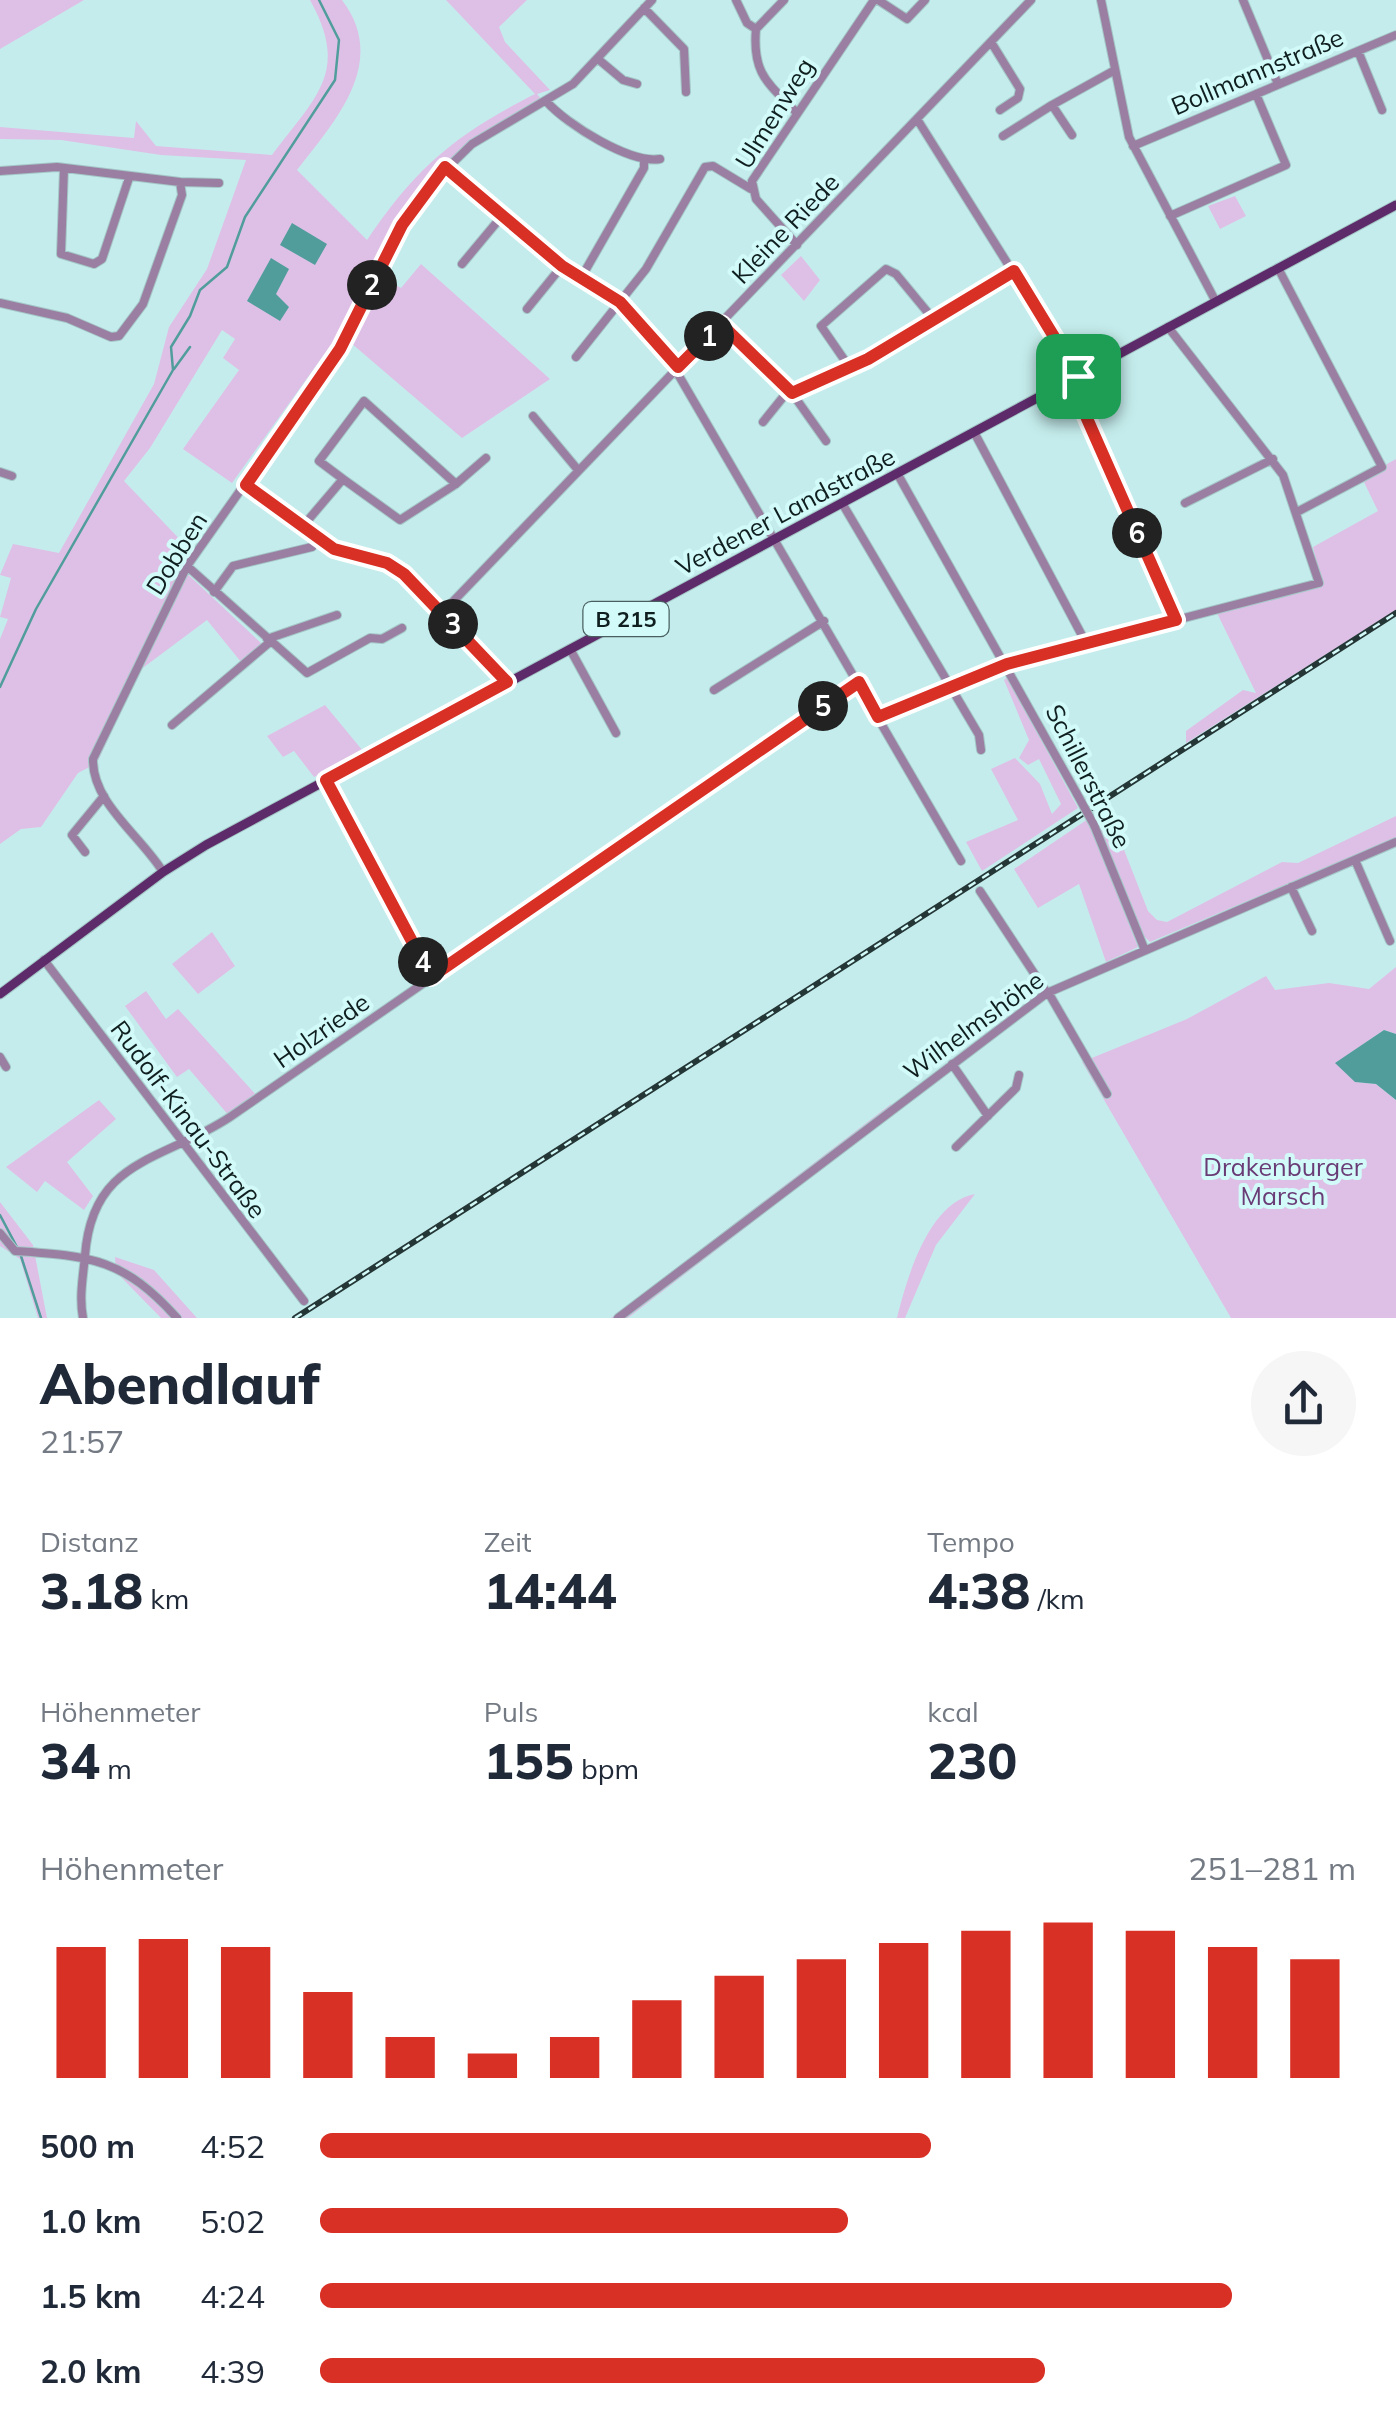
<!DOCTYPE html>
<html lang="de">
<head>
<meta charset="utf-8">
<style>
	body { margin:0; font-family:Mulish,sans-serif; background:#f6f6f7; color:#1f2937; height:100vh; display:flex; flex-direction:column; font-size:38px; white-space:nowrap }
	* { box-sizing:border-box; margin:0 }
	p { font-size:32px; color:#747a83 }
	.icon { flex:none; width:55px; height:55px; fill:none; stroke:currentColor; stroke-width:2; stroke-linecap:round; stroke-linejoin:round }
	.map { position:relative; height:1318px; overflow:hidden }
	.drawer { display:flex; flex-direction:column; background:#fff; flex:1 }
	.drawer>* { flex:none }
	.pin { position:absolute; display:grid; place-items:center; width:85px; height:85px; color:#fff; margin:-42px; border-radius:20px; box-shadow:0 5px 15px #0006 }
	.km { position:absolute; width:50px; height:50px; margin:-25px; border-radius:50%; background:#222; color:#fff; font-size:28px; line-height:50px; text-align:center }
	.round { display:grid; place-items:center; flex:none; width:105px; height:105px; border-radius:52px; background:#f6f6f7 }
	.summary { display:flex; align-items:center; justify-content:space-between; height:170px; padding:0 40px }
	h1 { font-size:55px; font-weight:800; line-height:75px }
	.stats { display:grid; grid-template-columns:repeat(3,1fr); gap:15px; height:170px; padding:10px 40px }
	.stats div { display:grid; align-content:center }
	.stats b { font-size:50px; font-weight:800 }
	.stats small { font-size:28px; font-weight:400 }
	.stats p { font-size:28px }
	.chart { height:280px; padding:20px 40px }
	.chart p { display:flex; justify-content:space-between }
	.chart svg { width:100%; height:180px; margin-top:10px; stroke:#d93025; stroke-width:6 }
	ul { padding:0 40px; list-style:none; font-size:32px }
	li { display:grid; grid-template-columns:160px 120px 1fr; align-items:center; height:75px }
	li i { height:25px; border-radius:12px; background:#d93025 }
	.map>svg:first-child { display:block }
	.green { fill:#dec0e6 }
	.water { fill:#509d9c }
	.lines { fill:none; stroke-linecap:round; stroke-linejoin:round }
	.stream { stroke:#509d9c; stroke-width:2.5 }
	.minor-casing { stroke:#a4c7c7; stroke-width:10 }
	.major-casing { stroke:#a4c7c7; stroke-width:11 }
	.minor { stroke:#9b7fa2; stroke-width:8 }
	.major { stroke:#5d2b6a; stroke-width:9 }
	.rail-casing { stroke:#243636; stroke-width:6 }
	.rail { stroke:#d2faf9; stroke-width:2.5; stroke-dasharray:8; stroke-linecap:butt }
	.minor-bridge-casing { stroke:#a4c7c7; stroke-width:10; stroke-linecap:butt }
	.minor-bridge { stroke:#9b7fa2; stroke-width:8 }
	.route-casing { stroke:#fff; stroke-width:20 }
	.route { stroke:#d93025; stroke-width:12 }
	.labels { text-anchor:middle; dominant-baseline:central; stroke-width:8; stroke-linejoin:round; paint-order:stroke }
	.shield { fill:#d2faf9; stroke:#4a6060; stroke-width:2.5 }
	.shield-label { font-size:22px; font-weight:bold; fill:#0f1e1e }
	.street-label { font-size:25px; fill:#0f1e1e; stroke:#d2faf9 }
	.park-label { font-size:25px; fill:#6a3c76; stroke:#d2faf9 }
</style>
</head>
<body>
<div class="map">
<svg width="1396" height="1318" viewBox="0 0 1396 1318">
	<rect width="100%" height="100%" fill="#c5ecec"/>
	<path class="green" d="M0,0h84l-84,49z
		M310,0h32c47,62 -6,120 -45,170l70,70c49,-73 89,-106 168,-146l-89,-94h81l-28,27 6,15 45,48 -13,4 4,5 -72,43 -48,45 -45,72 -35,72 -109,152 -49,-34 56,-79 -16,-12 12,-19 -13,-9 -72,118 -26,33 67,70 -11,16 82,77 -21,18 -34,-42 -67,50 -43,93 -19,10 -37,54 -20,2 -21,15v-205l8,-20 -8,-2 11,-39 -11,-3 13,-31 46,9 95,-169 15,-57 38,-58 39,-109 -85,-5 -100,-15 -61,-1v-12l134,11 2,-17 20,25 116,9c44,-59 78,-83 38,-155z
		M1235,196l11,20 -26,13 -12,-23z
		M801,256l19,24 -16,21 -23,-26z
		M421,264l129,115 -88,59 -111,-95 30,-66 20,11z
		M1396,459v151l-210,133v-12l57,-41 13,3 -39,-80 105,-27 -9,-39 65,-36 -16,-33z
		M1007,677l71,131 -96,63 -16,-29 52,-22 -27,-51 24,-11 25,26 12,30 9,-10 -22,-45 -11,6 -9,-7 10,-18 -25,-60z
		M325,705l38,46 -49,26 -20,-26 -11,6 -16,-21z
		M1108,809l40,102 9,9 10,2 115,-60 16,1 98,-47v22l-246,104 -9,-9 -46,-118z
		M1088,819l50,128 -32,15 -27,-78 -41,24 -24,-39z
		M212,932l23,34 -37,28 -26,-30z
		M1396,967v67l-12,-4 -48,33 20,19 20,2 20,16v218h-165l-149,-256 105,-43 79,-43 9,14 54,-7 40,6z
		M146,991l20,28 12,-10 81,89 -29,19 -41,-48 -12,8 -52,-71z
		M99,1100l17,19 -49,43 26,34 -9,14 -39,-29 -8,11 -31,-25z
		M891,1104l5,8 -268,206h-17z
		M975,1194l-39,51 -31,73h-8c10,-41 32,-116 78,-124z
		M0,1202l33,43 14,73h-9l-18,-59 -20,-13z
		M115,1257l39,13 43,48h-36l-45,-46z"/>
	<path class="water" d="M292,223l35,21 -12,21 -35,-20z
		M271,258l18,11 -13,25 13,13 -9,14 -33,-20z
		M1384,1030l12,4v66l-20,-16 -21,-2 -20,-19z"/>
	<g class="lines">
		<path class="stream" d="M174,369l16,-22
			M0,687l36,-78 137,-239 -2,-23 19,-31 10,-26 27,-23 18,-50 90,-137 4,-40 -20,-40
			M0,1215l18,34
			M21,1256l20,62"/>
		<g class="minor-casing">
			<path id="minor" d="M736,0l11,23 9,6
				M878,0l29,19 18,-19
				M1101,0l28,137 87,165
				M1243,0l35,84
				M644,8l40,41 2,43
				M756,29c-4,45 12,54 41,84
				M756,29l28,-29
				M991,42l29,47 -2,9 -18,12
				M1358,51l24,59
				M598,59l25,21 14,4
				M546,101c21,24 85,63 114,58
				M917,119l161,257
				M1072,135l-20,-30 63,-35
				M1003,136l49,-31
				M1133,146l263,-111
				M445,167l117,99 58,36 57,65
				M64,168l-3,86 33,10 8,-5 27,-81
				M0,171l57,-4 123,15 2,13 -39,109 -24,32 -8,1 -44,-19 -67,-15
				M180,182l39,1
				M1170,216l116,-51 -30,-71
				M797,245l-41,-46 -4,-18 122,-181
				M462,264l40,-48
				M1278,268l104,199 -85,45
				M581,278l63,-110v-6
				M527,309l35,-43
				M721,324l71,69 75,-34 147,-88
				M576,357l70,-88 59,-102 8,-1 38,23
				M850,368l-29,-42 65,-57 10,5 38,46
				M675,369l286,492
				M1070,380l105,239
				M792,393l34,48
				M533,416l45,54
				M763,422l25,-31
				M974,432l112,211
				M0,472l12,4
				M897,473l180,321
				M343,479l57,41 56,-36 30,-26
				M246,485l88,64 53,14 17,11 103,108
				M842,503l137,232 2,15
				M1185,503l88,-44
				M303,526l40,-47 -24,-18 45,-60 92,83
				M187,566l120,107 63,-35 12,1 20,-11
				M214,592l19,-26 79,-19
				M442,613l589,-613
				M267,639l70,-24
				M570,649l46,84
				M714,690l110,-69
				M878,717l129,-53 312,-81 -36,-108 -115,-148
				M172,725l98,-83
				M326,780l105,197
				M1094,825l50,123
				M85,852l-13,-17 32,-39
				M1355,860l35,81
				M163,872c-22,-36 -71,-69 -70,-113l94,-193 153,-217 54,-110 31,-49 47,-46 101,-60 79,-84
				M1291,887l21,44
				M980,891l67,102
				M44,960l260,341
				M1048,992l59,102
				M0,1057l6,10
				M952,1064l36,52
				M956,1147l60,-59 3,-13
				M0,1233l15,18c77,5 109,8 162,67
				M83,1318c-4,-21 0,-41 2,-62 7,-98 77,-94 145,-139l629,-435
				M618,1318l429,-325 349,-151"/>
		</g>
		<g class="major-casing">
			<path id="major" d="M0,994l163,-122 43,-27 1190,-640"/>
		</g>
		<use href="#minor" class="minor"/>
		<use href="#major" class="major"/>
		<g class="rail-casing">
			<path id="rail" d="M295,1318l1101,-705"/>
		</g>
		<use href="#rail" class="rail"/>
		<g class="minor-bridge-casing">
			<path id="minor-bridge" d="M1077,794l17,31"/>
		</g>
		<use href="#minor-bridge" class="minor-bridge"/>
	</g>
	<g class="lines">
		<g class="route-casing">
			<path id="route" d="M445,167l117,99 58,36 58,65 43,-43 71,69 76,-34 146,-88 64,105 -8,4 106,240 -169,44 -129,53 -19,-35 -428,295 -105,-197 181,-98 -103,-108 -17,-11 -53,-14 -88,-64 94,-136 62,-124z"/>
		</g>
		<use href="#route" class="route"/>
	</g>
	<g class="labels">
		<rect class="shield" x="583.5" y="602" width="85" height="34" rx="8"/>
		<g class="shield-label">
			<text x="626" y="619">B 215</text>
		</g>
		<g class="street-label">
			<text transform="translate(1257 71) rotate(-23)">Bollmannstraße</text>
			<text transform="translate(774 113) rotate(-58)">Ulmenweg</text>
			<text transform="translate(785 228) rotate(-46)">Kleine Riede</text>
			<text transform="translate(785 511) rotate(-28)">Verdener Landstraße</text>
			<text transform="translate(176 553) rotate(-58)">Dobben</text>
			<text transform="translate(1089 776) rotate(63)">Schillerstraße</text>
			<text transform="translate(973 1025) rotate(-36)">Wilhelmshöhe</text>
			<text transform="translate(321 1030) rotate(-35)">Holzriede</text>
			<text transform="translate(189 1119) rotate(53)">Rudolf-Kinau-Straße</text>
		</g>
		<g class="park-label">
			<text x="1283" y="1166">Drakenburger<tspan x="1283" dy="29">Marsch</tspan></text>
		</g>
	</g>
</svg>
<div class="pin" style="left:1078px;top:376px;background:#1e9e55"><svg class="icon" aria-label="arrive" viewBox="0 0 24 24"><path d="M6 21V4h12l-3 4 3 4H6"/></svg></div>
<b class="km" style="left:709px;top:336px">1</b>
<b class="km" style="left:372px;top:285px">2</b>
<b class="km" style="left:453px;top:624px">3</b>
<b class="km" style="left:423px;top:962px">4</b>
<b class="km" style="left:823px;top:706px">5</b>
<b class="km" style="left:1137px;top:533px">6</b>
</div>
<section class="drawer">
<div class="summary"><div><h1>Abendlauf</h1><p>21:57</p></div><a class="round"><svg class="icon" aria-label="share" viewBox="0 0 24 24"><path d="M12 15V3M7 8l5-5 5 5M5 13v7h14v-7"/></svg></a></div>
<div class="stats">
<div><p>Distanz</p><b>3.18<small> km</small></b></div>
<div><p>Zeit</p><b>14:44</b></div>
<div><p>Tempo</p><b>4:38<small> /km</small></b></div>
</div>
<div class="stats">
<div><p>Höhenmeter</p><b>34<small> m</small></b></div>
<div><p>Puls</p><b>155<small> bpm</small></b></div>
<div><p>kcal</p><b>230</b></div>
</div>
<div class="chart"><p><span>Höhenmeter</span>251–281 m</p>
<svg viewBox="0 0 160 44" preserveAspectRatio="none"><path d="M5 44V12M15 44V10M25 44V12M35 44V23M45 44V34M55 44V38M65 44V34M75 44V25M85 44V19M95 44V15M105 44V11M115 44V8M125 44V6M135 44V8M145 44V12M155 44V15"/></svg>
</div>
<ul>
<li><b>500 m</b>4:52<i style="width:59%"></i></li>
<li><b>1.0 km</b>5:02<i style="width:51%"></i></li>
<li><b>1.5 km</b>4:24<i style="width:88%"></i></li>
<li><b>2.0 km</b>4:39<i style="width:70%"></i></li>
</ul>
</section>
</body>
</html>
